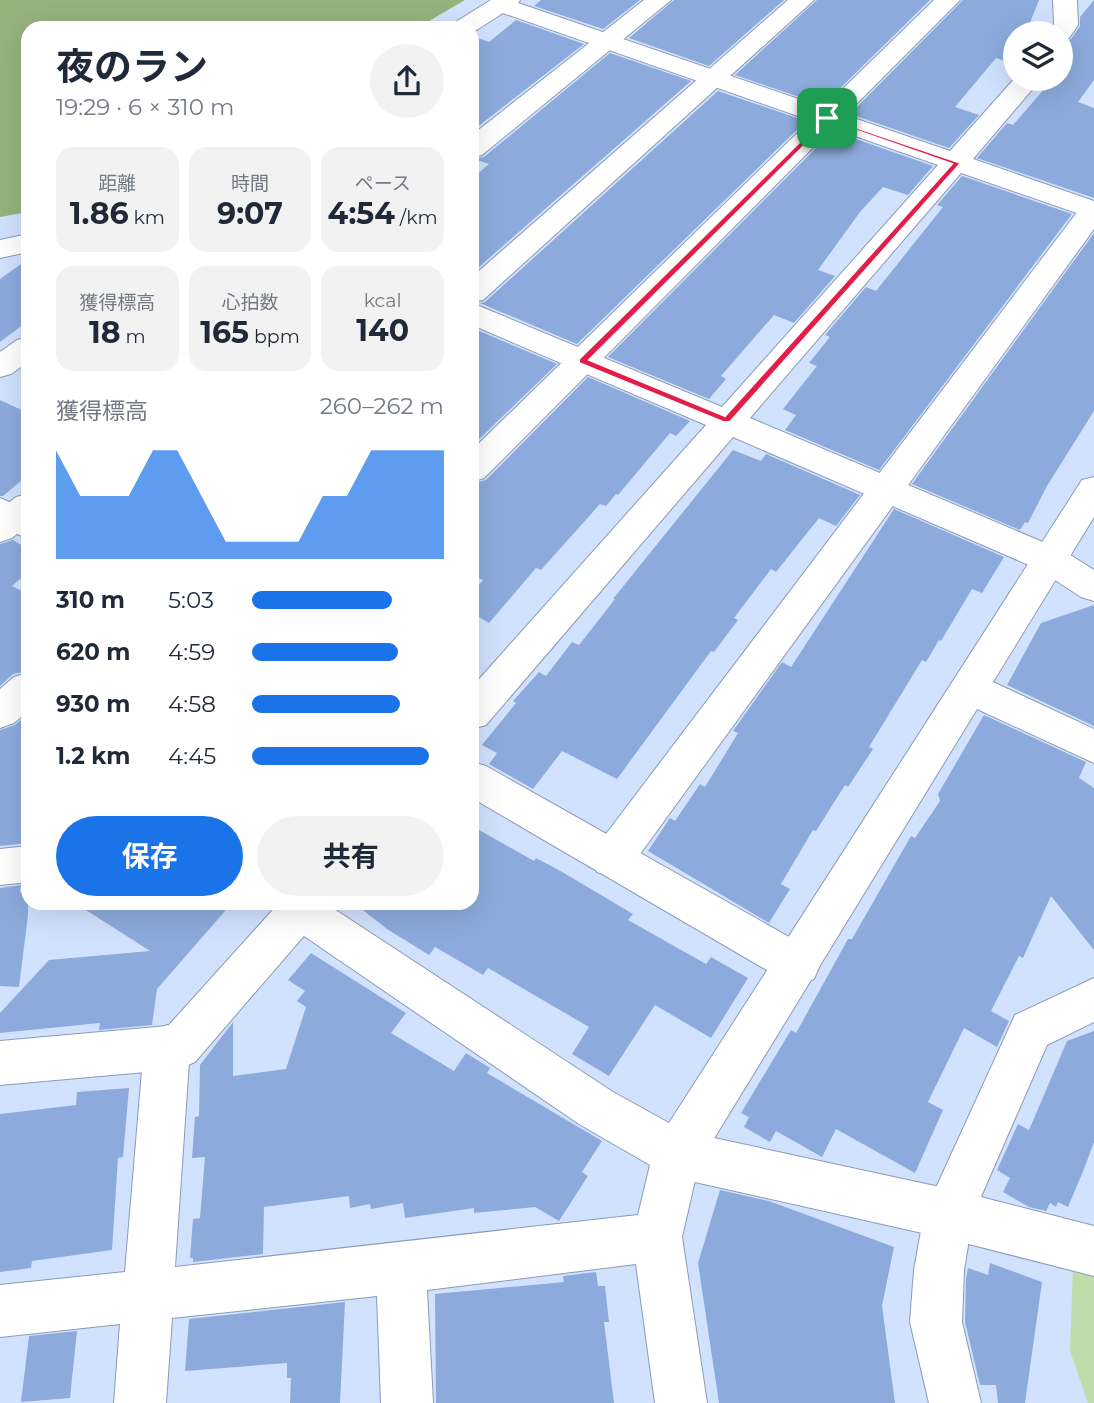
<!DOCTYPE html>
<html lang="ja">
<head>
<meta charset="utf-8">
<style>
	body { margin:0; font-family:Montserrat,"Noto Sans JP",sans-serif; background:#f2f2f3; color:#1f2937; height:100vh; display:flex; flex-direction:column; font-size:26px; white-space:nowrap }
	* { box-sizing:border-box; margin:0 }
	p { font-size:23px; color:#747a83 }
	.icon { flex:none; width:38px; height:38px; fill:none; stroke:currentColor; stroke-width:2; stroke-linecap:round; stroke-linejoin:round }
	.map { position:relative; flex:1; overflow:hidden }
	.details { position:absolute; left:21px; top:21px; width:458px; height:889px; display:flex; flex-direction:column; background:#fff; border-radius:21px; box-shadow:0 7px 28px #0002 }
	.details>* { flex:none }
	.fabs { position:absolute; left:1003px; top:21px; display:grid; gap:14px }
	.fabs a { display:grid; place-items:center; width:70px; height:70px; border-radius:50%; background:#fff; box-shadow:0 7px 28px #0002; font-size:35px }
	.pin { position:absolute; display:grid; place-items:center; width:60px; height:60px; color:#fff; margin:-30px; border-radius:14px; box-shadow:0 4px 10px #0006 }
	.round { display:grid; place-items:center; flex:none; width:74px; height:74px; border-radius:37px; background:#f2f2f3 }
	.overview { display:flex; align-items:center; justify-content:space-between; height:119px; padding:0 35px }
	h1 { font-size:38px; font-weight:700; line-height:52px }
	.stats { display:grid; grid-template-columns:repeat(3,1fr); gap:10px; height:119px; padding:7px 35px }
	.stats div { display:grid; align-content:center; border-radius:18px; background:#f2f2f3; text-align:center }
	.stats b { font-size:30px; font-weight:700 }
	.stats small { font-size:19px; font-weight:400 }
	.stats p { font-size:19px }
	.chart { height:196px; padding:14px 35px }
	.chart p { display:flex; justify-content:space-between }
	.chart svg { width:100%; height:126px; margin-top:7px; fill:#1a73e8; opacity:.7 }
	.button { display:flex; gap:14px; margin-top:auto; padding:14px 35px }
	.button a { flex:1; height:80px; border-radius:42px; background:#1a73e8; color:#fff; font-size:28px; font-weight:700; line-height:80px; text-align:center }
	.button a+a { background:#f2f2f3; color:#1f2937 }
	ul { padding:0 35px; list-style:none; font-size:23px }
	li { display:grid; grid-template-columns:112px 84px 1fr; align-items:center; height:52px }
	li i { height:18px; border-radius:9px; background:#1a73e8 }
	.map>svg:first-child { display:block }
	.green { fill:#c1dbaa }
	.forest { fill:#96b27d }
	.building { fill:#8cabdc }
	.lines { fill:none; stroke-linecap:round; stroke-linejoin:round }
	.street-casing { stroke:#8b9bb5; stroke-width:2 }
	.secondary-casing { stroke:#8b9bb5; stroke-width:2 }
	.street { fill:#fff; fill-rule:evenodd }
	.secondary { fill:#fff; fill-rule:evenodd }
	.route { fill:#e11d48; stroke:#fff; stroke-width:2; fill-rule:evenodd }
</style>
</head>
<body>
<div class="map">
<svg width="1094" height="1403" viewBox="0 0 1094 1403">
	<rect width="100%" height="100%" fill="#d1e2fe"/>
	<path class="green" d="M1073,1266l21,6v131h-6l-18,-52z"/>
	<path class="forest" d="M0,0h465l-48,28h-389v184l-28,5z"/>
	<path class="building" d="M541,0h99l-37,29 -69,-23z
		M674,0h110l-75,66 -80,-28z
		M817,0h113l-107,105 -88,-30z
		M963,0h76l-13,33h-11v31l-19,-6 -41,49 24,8 -30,33 -99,-34z
		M1094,0v80l-16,22 16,6v90l-117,-40 30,-35 6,2 40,-46h7v-36l11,-4 9,-13v-9z
		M516,20l68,24 -112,87v-95l17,6z
		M610,53l81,28 -219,192v-94l17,-15 -15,-5 10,-2z
		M718,91l88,30 -229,223 -97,-41 5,-1z
		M833,131l100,35 -25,29 -25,-8 -23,25 -42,58 17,6 -41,47 -20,-8 -53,61 5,3 -17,20 -101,-42z
		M962,176l110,38 -193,256 -94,-40 11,-15 -13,-6 34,-43 -8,-3 21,-26 -5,-2 41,-48 10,4 67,-84 -6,-2z
		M1094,233v178l-47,75 -19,37 -3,-1 -5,8 -108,-46z
		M28,259v62l-28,21v-63z
		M472,328l85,36 -85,82z
		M588,377l102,44 -14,15 -6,-3 -52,62 -2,-1 -10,12 -6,-2 -59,66 -5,-2 -47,55 -17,-10v-20l11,-13 -11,-5v-91l14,-4z
		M0,400l28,13v62l-25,21h-3z
		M733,450l28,11 5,-7 94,41 -24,31 -17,-8 -43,54 -5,-3 -37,49 4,2 -24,32 -3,-1 -94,128 -55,-28 -29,38 -44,-25 8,-11 -15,-8 34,-42 -3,-2 26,-29 7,4 26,-34 7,3 36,-46h-2z
		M894,509l110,48 -22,36 -10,-4 -31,52 -2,-1 -13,22 -4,-2 -53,87 4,2 -25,38 -3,-2 -29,46 -3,-1 -32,54 9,5 -21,34 -121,-72 22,-33 5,3 25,-37 5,3 33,-54 -5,-2 49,-69 9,5z
		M13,540l15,9v23l-16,14 16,8v77l-15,3 -13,12v-142z
		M1094,605v121l-87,-41 34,-62z
		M28,714v129l-28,3v-116l15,-5z
		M984,715l102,47 -7,16 15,10v162l-43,-54 -28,62 -4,-2 -28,55 18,10 -12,26 -33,-19 -36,74 15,8 -28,63 -79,-44 -14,28 -46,-26 -6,11 -26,-15 5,-10 -8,-4 50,-83 5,3 52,-94h4l59,-103 4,2 25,-37 -2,-7z
		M472,826l62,35 2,-3 28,15 69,41 -5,6 78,44 5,-7 37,21 -37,60 -56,-33 -46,71 -37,-22 17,-27 -101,-59 -5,7 -48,-28 -6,8 -42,-26 -33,-26h118z
		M21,885l-1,7 8,-1v24l-9,72 -19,-1v-98z
		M75,903h157l-75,86 -5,36 -53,5 1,-7 -100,10v-20l49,-53 101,-9z
		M311,953l95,60 -15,20 63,38 12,-18 24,15 -3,5 115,68 -20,31 6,4 -29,45 -24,-14 -61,6v-5l-69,10 -2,-15 -32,6 -1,-5 -20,4 -1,-12 -85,11 -1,47 -70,8v-4h-3l3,-39 7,-1 5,-61 -13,1 3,-41 4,-1 1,-51 33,-43v54l53,-7 20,-62 -9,-6 8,-10 -17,-11z
		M1094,1031v111l-10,27 -16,38 -10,-5 -2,5 -6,-4 -4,8 -17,-4 -26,-15 7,-14 -13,-8 21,-46 11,6 38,-89z
		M129,1088l-6,69 -5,1 -6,92 -80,11 -1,7 -31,4v-158l76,-9 1,-13z
		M720,1190l49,11 125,46 -12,59 13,97h-176l-21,-140z
		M990,1263l52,19 -17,121h-27l-2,-18h-16l-15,-63 1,-43 2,-11 20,7z
		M596,1272l2,14h7l4,36h-5l10,81h-178l-1,-109 129,-12 -1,-6z
		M345,1302l-5,101h-50l1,-25h-4v-15l-102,8 4,-52z
		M77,1331l-7,67 -49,4 8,-66z"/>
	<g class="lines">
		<g class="street-casing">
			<path id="street" d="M644,0h27l-189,155 -10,2v-22z
				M788,0h26l-331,300 -11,2v-25z
				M934,0h26l-476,478 -12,4v-32z
				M1094,201v28l-467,643 -15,5 -15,-5 -6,-13 6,-13 487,-643z
				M28,337v25l-17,12 -11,3v-25l17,-12z
				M1094,477v40l-101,165 101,47v34l-117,-54 -278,454 -17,74 25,166h-52l-19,-139 -209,26 6,113h-52l-4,-107 -205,22 -6,85h-52l6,-79 -120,13v-52l125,-13 19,-225 7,-15 16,-7 16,7 7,15 -15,220 463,-52 12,-50 -71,-41 -294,-201 -6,-13 3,-7h43l288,189 56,31 413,-643z
				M28,494v31l-16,13 -12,4v-32l16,-13z
				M28,673v38l-14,12 -14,5v-39l14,-12z
				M28,846v36l-28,3v-36z
				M1094,978v44l-47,23 -74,170 -9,55 -2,52 19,81h-52l-19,-81 4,-52 10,-56 91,-199z"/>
		</g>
		<g class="secondary-casing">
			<path id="secondary" d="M491,0h29l-2,3 432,148 65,-73 26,1 -68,80 121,42v18l-133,-46 -211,245 314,133 30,19v31l-13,-4 -43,-28 -305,-132 -247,288 -14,4v-42l234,-262 -234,-100v-22l250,104 216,-242 -435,-152 -31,20v-5h-21l3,-5z
				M1053,0h24l1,25 -9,13 -9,2v-7h-12l6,-8z
				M28,234v18l-28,6v-18z
				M0,498l28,12v29l-28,-13z
				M472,762l14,4 328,185 6,14 -6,14 -16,6 -16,-6 -310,-181z
				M279,903h48l-6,13 -126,146 -16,7 -179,16v-44l168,-15z
				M677,1130l272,59 145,37v50l-145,-37 -272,-61 -17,-7 -7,-17 7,-17z"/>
		</g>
		<use href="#street" class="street"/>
		<use href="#secondary" class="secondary"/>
	</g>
	<path class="route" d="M825,117l136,46 -231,259h-7l-144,-59v-4zM829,121l123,43 -227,252 -136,-56z"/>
</svg>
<div class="fabs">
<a><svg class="icon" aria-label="layers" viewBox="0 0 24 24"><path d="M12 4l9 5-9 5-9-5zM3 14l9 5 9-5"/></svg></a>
</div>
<div class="pin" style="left:827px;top:118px;background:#1e9e55"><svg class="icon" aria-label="arrive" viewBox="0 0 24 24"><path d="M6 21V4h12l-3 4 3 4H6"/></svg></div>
<section class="details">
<div class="overview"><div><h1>夜のラン</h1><p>19:29 · 6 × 310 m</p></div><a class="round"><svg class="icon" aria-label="share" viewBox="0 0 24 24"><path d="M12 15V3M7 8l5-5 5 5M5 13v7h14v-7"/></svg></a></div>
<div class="stats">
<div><p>距離</p><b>1.86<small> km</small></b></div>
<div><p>時間</p><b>9:07</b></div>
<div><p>ペース</p><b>4:54<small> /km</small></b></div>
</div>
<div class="stats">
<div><p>獲得標高</p><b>18<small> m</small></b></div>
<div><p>心拍数</p><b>165<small> bpm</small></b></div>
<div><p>kcal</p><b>140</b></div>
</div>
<div class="chart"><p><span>獲得標高</span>260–262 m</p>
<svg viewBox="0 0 160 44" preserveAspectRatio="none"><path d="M0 44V6L10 22L20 22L30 22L40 6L50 6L60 22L70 38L80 38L90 38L100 38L110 22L120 22L130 6L140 6L150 6L160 6V44z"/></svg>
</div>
<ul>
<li><b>310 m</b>5:03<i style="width:73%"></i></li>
<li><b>620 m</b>4:59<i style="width:76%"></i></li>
<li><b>930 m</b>4:58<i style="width:77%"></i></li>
<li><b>1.2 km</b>4:45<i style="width:92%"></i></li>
</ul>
<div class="button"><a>保存</a><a>共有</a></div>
</section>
</div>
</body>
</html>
